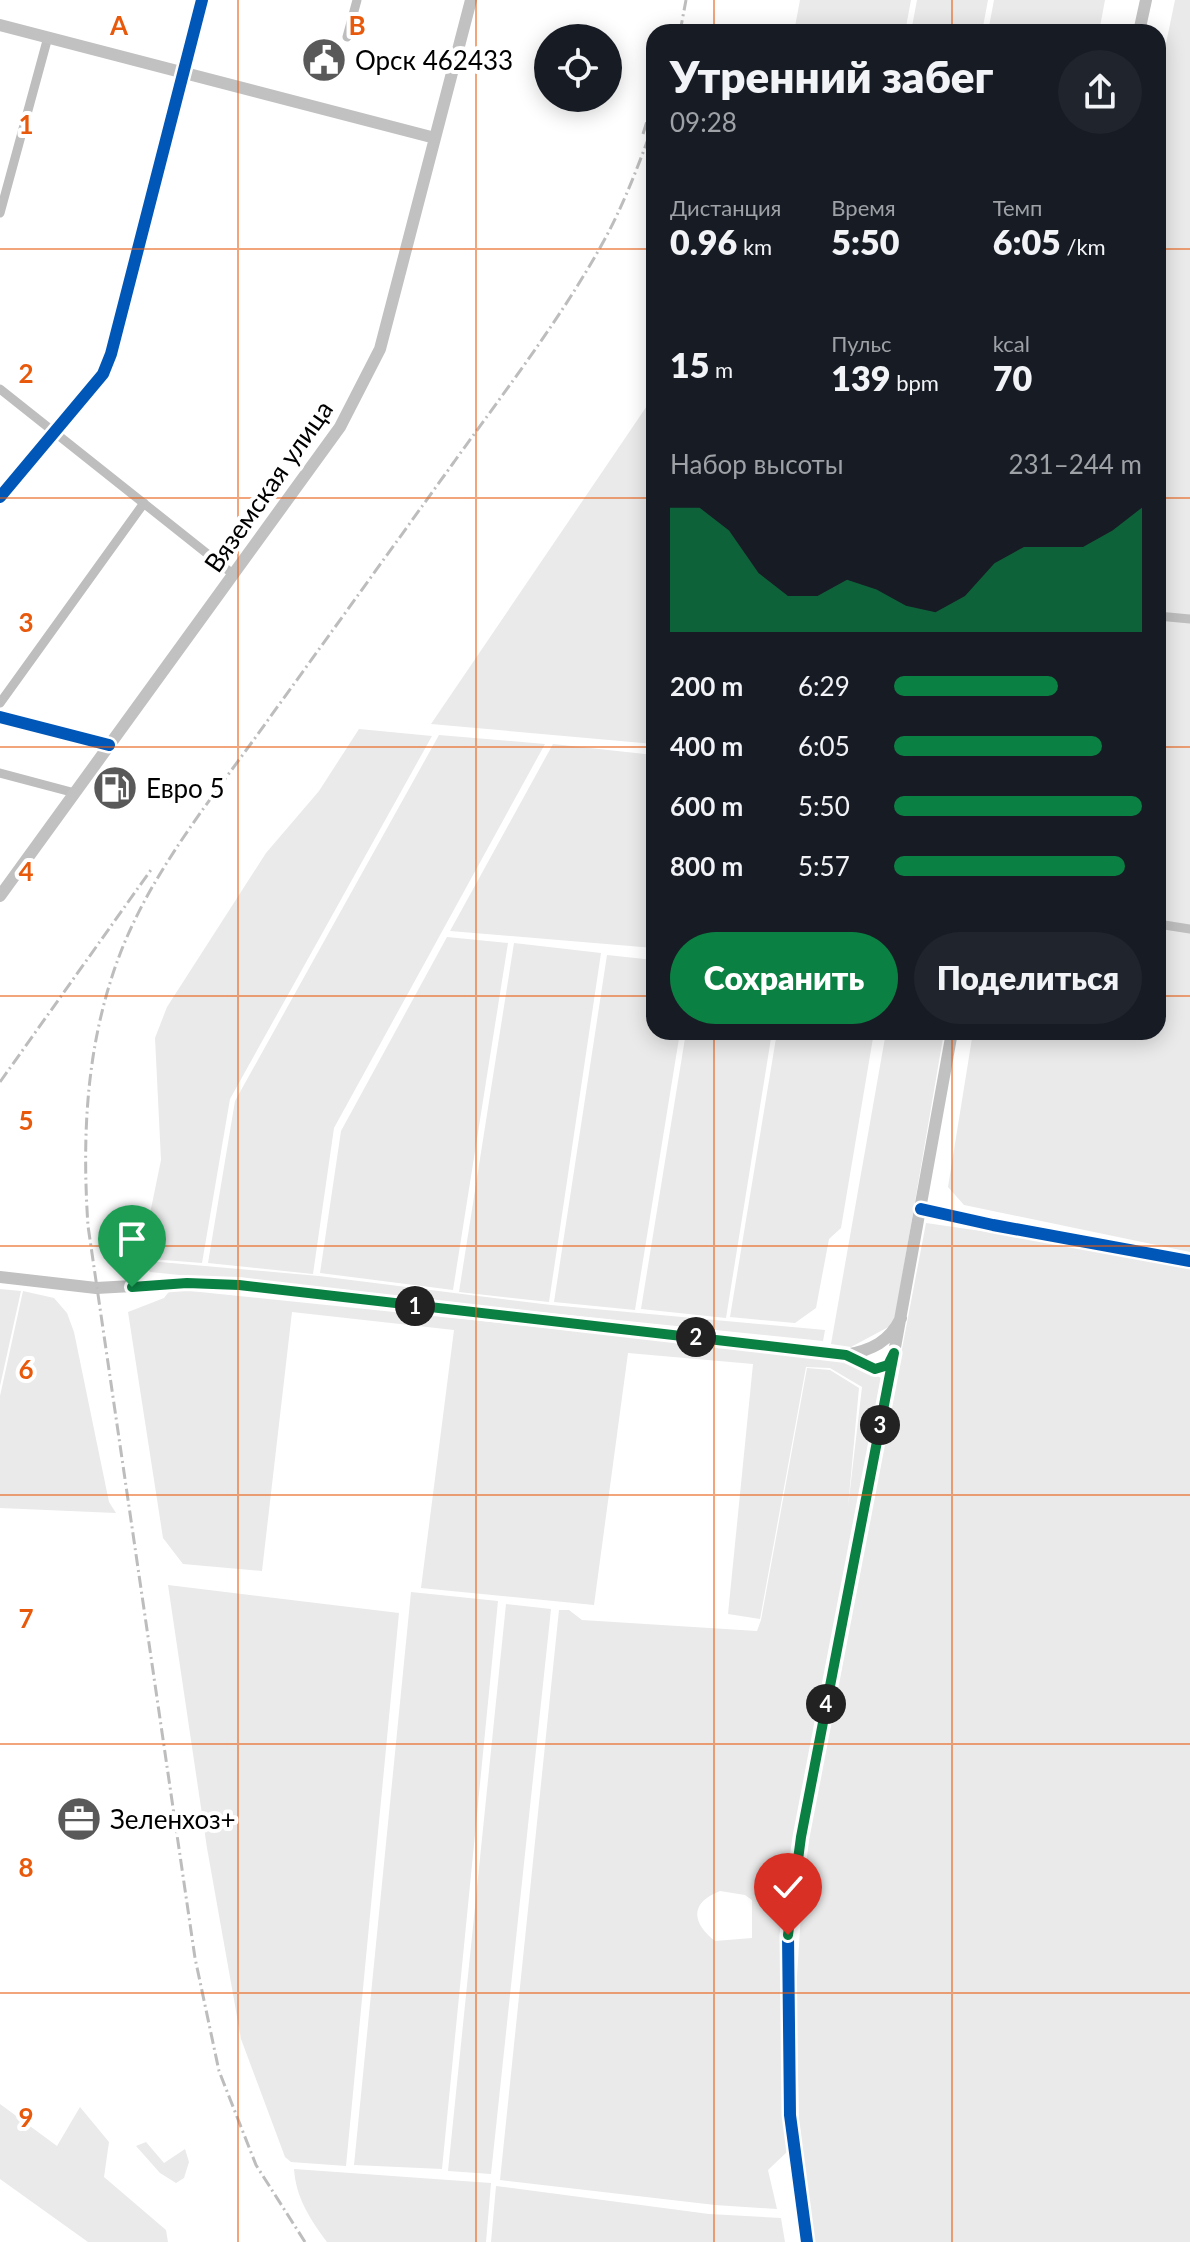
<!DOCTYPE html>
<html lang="ru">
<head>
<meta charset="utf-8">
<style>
	body { margin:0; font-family:Lato,sans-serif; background:#20242c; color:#f1f3f6; height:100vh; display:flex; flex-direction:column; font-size:30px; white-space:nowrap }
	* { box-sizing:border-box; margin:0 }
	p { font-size:26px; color:#9ea1a6 }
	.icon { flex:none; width:44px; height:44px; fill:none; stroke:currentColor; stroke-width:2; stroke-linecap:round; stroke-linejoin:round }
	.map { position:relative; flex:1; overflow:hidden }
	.sheet { position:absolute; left:646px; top:24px; width:520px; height:1016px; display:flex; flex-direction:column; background:#171b24; border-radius:24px; box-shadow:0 4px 20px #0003 }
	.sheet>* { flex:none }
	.buttons { position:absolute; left:534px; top:24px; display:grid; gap:16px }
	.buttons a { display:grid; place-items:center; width:88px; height:88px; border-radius:50%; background:#171b24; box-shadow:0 4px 20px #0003; font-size:40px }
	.pin { position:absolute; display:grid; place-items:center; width:68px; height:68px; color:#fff; margin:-82px -34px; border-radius:50% 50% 50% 0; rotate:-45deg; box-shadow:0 0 8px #0007 }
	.pin .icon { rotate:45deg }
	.km { position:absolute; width:40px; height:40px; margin:-20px; border-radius:50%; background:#222; color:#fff; font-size:22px; line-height:40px; text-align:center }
	.round { display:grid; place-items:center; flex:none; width:84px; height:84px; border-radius:42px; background:#20242c }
	.head { display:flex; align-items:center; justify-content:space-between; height:136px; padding:0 24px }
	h1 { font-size:44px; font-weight:800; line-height:60px }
	.metrics { display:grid; grid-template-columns:repeat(3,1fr); gap:12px; height:136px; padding:8px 24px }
	.metrics div { display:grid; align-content:center }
	.metrics b { font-size:34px; font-weight:800 }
	.metrics small { font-size:22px; font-weight:400 }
	.metrics p { font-size:22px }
	.chart { height:224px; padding:16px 24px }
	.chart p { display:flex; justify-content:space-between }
	.chart svg { width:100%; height:144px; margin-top:8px; fill:#0b8043; opacity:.7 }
	.button { display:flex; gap:16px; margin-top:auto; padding:16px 24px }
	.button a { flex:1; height:92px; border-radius:48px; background:#0b8043; color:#fff; font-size:32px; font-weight:800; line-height:92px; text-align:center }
	.button a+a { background:#20242c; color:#f1f3f6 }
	ul { padding:0 24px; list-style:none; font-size:26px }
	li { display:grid; grid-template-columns:128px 96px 1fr; align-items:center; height:60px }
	li i { height:20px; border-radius:10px; background:#0b8043 }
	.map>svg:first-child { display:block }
	.green { fill:#eaeaea; fill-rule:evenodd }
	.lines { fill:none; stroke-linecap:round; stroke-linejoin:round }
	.minor { stroke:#bebebe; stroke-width:9 }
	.secondary { stroke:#c1c1c1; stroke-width:12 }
	.rail { stroke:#bdbdbd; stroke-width:3; stroke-dasharray:12 4 2 4; stroke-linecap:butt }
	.cycleway-casing { stroke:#fff; stroke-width:17 }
	.cycleway { stroke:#0057b8; stroke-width:12 }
	.route-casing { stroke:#fff; stroke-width:16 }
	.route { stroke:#0b8043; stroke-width:10 }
	.grid { fill:none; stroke:#e8590c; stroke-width:2; stroke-opacity:0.55 }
	.labels { text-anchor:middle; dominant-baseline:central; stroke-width:8; stroke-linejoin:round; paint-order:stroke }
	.poi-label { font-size:26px; fill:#000; stroke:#fff; text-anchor:start }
	.street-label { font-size:26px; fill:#000; stroke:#fff }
	.grid-label { font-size:26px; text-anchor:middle; font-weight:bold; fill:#e8590c; stroke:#fff; stroke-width:8; stroke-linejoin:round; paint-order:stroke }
</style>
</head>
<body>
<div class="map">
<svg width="1190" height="2242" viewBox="0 0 1190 2242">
	<rect width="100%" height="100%" fill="#fff"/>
	<path class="green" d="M800,0h111l-6,32h-111z
		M917,0h71l-6,32h-71z
		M994,0h111l-6,32h-111z
		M1175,0h15v1252l-226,-47 -16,-18 25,-155h185v-950z
		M654,394v350l-223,-20 222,-327z
		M359,729l73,7 -202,363 -28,164 -51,-4 -7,-16 17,-83 -6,-122 12,-31 99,-154 53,-62z
		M439,735l106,9 -211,384 -21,146 -105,-11 27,-162z
		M553,744l101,11v193l-204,-17z
		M447,937l61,6 -55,347 -133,-17 21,-142z
		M514,943l87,10 -52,349 -90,-10z
		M607,955l47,5v72h26l-45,278 -81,-8z
		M686,1032h86l-46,286 -85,-9z
		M777,1032h97l-33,196 -12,11 -13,69 -21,15 -65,-6z
		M886,1032h58l-50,292 -43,23 -20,-3z
		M926,1223l76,11 188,35v973h-379l-11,-81 -4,-169 10,-157 30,-140z
		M137,1260l182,16 232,29 274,25 -2,11 -673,-69z
		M0,1289l21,2 -21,95z
		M171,1289l676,70 34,19 -21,132 -5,-1 4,2 -65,346 -10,67 -1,171 5,56 -20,19 9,39 -62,-4 -215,-25 59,-570h10l13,10 175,11 4,-11 46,-252 23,2 29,18 -11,119 14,-120 -32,-19 -24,-1 -46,252 -32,-5 25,-250 -125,-11 -34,252 -173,-17 33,-258 -162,-18 -30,259 -79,-7 -20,-26 -35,-226 36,-14zM720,1891l25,4 7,5v38l-37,3c-23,-18 -26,-38 5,-50z
		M23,1291l31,7 13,15 7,19 35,170 7,11 -116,-5v-112z
		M168,1585l231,28 -53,553 -55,-4 -6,-5 -44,-118 -34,-191z
		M411,1592l87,9 -56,568 -88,-4z
		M506,1604l45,5 -60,565 -43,-3z
		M0,2104l57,42 23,-39 29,35 -5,35 62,53 2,12h-80l-88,-63z
		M146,2142l18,21 21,-14 4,13 -5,16 -8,5 -16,-10 -24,-27z
		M294,2169l197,14 -5,59h-159c-17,-23 -31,-44 -33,-73z
		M496,2186l213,28 72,4 4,24h-294z"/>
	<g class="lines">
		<path class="minor" d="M347,37l10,-37
			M0,213l48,-176
			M0,389l234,186
			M0,497l103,-123 8,-20 91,-354
			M1158,616l32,3
			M0,703l144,-200
			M0,717l109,28
			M0,773l75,20
			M1158,924l32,5
			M921,1209l72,16 197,36
			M807,2242l-17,-127 -2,-180 13,-98 92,-476"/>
		<path class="secondary" d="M0,25l435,113
			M1139,32l7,-32
			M0,896l340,-469 40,-78 91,-349
			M0,1277l96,11 91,-5 52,2 607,70c26,-5 43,-13 55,-37
			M846,1355l29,14 13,-4 6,-12 58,-321"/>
		<path class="rail" d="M680,32l6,-32
			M643,134l11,-35
			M0,1082l153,-215
			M305,2242l-49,-77 -37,-94 -24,-113 -107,-732c-6,-90 -2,-178 29,-264 32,-89 97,-166 151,-242 62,-86 124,-172 186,-258 53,-74 110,-147 153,-227 19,-36 33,-74 47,-112"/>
		<g class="cycleway-casing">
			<path id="cycleway" d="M0,497l103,-123 8,-20 91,-354
				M0,717l109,28
				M921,1209l72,16 197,36
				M807,2242l-17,-127 -2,-180 13,-98 93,-484"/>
		</g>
		<use href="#cycleway" class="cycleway"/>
	</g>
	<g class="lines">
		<g class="route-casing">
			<path id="route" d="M132,1287l55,-4 52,2 607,70 29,14 13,-4 6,-12 -93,484 -13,98"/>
		</g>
		<use href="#route" class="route"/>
	</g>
	<path class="grid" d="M238,0v2242M476,0v2242M714,0v32M952,0v32M0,249h654M1158,249h32M0,498h654M1158,498h32M0,747h654M1158,747h32M0,996h654M1158,996h32M714,1032v1210M952,1032v1210M0,1246h1190M0,1495h1190M0,1744h1190M0,1993h1190"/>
	<defs>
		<g id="civic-disc" transform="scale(2.3)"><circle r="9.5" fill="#595959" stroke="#fff"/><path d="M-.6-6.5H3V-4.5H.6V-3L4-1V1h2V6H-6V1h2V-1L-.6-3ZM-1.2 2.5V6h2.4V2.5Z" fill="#fff"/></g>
		<g id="fuel-disc" transform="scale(2.3)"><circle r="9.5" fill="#595959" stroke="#fff"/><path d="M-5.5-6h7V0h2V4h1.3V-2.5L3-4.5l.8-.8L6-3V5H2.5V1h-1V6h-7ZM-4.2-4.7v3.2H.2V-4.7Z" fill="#fff"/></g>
		<g id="office-disc" transform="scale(2.3)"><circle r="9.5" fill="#595959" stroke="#fff"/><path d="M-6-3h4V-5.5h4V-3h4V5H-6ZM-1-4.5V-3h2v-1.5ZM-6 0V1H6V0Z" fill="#fff"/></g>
	</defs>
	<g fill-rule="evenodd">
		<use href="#civic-disc" x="324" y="60"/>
		<use href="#fuel-disc" x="115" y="788"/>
		<use href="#office-disc" x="79" y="1819"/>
	</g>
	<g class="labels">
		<g class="poi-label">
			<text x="355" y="60">Орск 462433</text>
			<text x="146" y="788">Евро 5</text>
			<text x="110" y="1819">Зеленхоз+</text>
		</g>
		<g class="street-label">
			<text transform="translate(268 486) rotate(-55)">Вяземская улица</text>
		</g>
	</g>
	<g class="grid-label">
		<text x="119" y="35">A</text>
		<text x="357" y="35">B</text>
		<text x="26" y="134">1</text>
		<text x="26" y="383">2</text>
		<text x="26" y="632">3</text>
		<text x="26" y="881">4</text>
		<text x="26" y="1130">5</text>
		<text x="26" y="1379">6</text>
		<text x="26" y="1628">7</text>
		<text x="26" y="1877">8</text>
		<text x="26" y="2127">9</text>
	</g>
</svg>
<div class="buttons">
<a><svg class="icon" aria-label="locate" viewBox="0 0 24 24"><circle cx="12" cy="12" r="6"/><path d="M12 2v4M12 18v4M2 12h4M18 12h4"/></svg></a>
</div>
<div class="pin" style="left:132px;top:1287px;background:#1e9e55"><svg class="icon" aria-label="arrive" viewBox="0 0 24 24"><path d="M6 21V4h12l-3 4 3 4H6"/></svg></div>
<div class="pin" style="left:788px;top:1935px;background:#d93025"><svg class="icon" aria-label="check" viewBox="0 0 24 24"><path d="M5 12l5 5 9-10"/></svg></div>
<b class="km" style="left:415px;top:1306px">1</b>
<b class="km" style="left:696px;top:1337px">2</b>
<b class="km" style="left:880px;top:1425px">3</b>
<b class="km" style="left:826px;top:1704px">4</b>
<section class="sheet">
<div class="head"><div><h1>Утренний забег</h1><p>09:28</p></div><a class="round"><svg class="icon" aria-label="share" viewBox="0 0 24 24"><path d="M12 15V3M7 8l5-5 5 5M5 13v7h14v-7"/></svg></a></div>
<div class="metrics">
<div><p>Дистанция</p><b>0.96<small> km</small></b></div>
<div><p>Время</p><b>5:50</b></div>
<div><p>Темп</p><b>6:05<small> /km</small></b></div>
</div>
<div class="metrics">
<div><b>15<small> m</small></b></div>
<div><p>Пульс</p><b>139<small> bpm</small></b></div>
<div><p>kcal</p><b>70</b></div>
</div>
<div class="chart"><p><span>Набор высоты</span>231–244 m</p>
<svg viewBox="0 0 160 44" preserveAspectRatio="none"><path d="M0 44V6L10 6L20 13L30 26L40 33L50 33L60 28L70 31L80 36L90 38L100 33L110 23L120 18L130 18L140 18L150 13L160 6V44z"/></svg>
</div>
<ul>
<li><b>200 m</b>6:29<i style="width:66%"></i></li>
<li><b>400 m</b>6:05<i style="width:84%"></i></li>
<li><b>600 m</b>5:50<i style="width:100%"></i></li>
<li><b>800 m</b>5:57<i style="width:93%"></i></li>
</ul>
<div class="button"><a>Сохранить</a><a>Поделиться</a></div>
</section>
</div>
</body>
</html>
